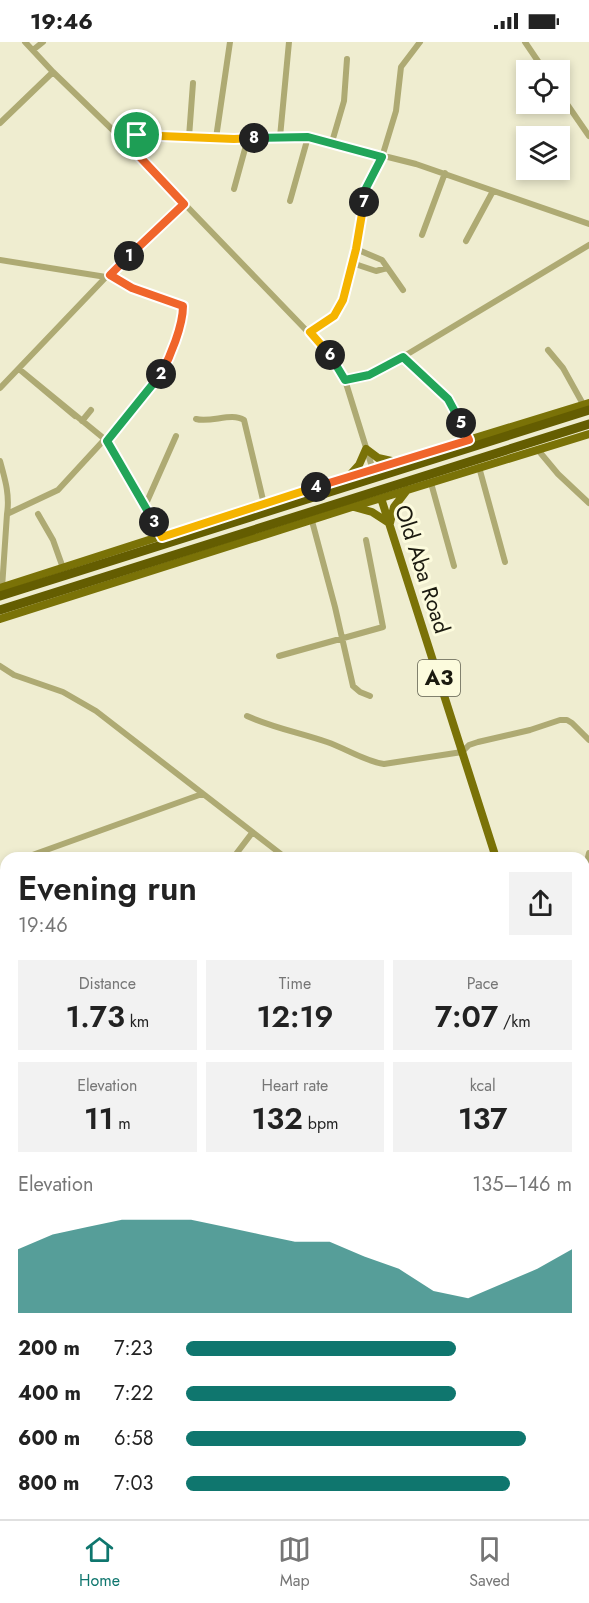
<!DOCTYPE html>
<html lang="en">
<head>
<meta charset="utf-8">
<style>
	body { margin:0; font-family:Jost,sans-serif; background:#f2f2f2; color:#222; height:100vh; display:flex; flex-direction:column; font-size:22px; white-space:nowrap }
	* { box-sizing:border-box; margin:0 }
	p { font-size:20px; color:#767676 }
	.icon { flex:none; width:33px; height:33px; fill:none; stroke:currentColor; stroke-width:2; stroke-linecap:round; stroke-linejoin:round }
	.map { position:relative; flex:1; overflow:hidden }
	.panel { position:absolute; left:0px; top:810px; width:590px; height:668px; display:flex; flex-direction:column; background:#fff; border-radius:18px 18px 0 0; box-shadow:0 3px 9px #0003 }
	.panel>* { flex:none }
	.buttons { position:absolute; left:516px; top:18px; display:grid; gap:12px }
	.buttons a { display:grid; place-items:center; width:54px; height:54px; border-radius:0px; background:#fff; box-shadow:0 3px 9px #0003; font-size:30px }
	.pin { position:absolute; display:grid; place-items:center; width:51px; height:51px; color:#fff; margin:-26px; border:3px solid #fff; border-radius:50%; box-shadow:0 2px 6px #0007 }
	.km { position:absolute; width:30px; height:30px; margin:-15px; border-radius:50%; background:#222; color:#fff; font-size:16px; line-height:30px; text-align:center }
	.round { display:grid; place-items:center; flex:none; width:63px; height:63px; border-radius:0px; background:#f2f2f2 }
	.head { display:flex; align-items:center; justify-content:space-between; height:102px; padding:0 18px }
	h1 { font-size:33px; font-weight:600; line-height:45px }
	.figures { display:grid; grid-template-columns:repeat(3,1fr); gap:9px; height:102px; padding:6px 18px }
	.figures div { display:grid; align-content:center; border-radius:0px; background:#f2f2f2; text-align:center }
	.figures b { font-size:30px; font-weight:600 }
	.figures small { font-size:16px; font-weight:400 }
	.figures p { font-size:16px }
	.chart { height:168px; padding:12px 18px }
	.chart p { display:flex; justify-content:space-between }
	.chart svg { width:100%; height:108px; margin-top:6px; fill:#0f766e; opacity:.7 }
	ul { padding:0 18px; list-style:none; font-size:20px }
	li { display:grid; grid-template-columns:96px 72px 1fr; align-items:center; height:45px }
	li i { height:15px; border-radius:8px; background:#0f766e }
	.status { display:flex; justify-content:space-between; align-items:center; height:42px; padding:0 30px; background:#fff; direction:ltr }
	.status svg { height:16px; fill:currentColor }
	.tabs { display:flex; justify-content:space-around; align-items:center; height:84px; border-top:2px solid #e0e0e0; background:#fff; font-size:16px; color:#767676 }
	.tabs a { display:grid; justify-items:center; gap:3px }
	.tabs .selected { color:#0f766e }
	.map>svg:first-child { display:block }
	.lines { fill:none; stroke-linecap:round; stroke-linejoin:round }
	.minor { stroke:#aeaa73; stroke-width:6 }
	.major { stroke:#7a7207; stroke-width:8 }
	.highway { stroke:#645d01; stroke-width:9 }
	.split-1-casing { stroke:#fff; stroke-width:12 }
	.split-2-casing { stroke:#fff; stroke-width:12 }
	.split-3-casing { stroke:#fff; stroke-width:12 }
	.split-4-casing { stroke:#fff; stroke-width:12 }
	.split-5-casing { stroke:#fff; stroke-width:12 }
	.split-6-casing { stroke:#fff; stroke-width:12 }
	.split-7-casing { stroke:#fff; stroke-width:12 }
	.split-8-casing { stroke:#fff; stroke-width:12 }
	.split-9-casing { stroke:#fff; stroke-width:12 }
	.split-1 { stroke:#f0652b; stroke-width:8 }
	.split-2 { stroke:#f0652b; stroke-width:8 }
	.split-3 { stroke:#22a559; stroke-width:8 }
	.split-4 { stroke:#f5b400; stroke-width:8 }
	.split-5 { stroke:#f0652b; stroke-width:8 }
	.split-6 { stroke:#22a559; stroke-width:8 }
	.split-7 { stroke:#f5b400; stroke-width:8 }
	.split-8 { stroke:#22a559; stroke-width:8 }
	.split-9 { stroke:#f5b400; stroke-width:8 }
	.labels { text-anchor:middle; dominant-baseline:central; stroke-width:6; stroke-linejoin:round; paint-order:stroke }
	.shield { fill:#fcfbdd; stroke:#5e5e4e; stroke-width:1.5 }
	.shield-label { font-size:21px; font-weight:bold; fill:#1b1a10 }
	.street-label { font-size:22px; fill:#1b1a10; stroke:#fcfbdd }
</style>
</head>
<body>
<div class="status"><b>19:46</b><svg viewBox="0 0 49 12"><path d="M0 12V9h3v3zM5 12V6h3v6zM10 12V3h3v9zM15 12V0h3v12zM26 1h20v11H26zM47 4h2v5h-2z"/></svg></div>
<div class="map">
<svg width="589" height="1477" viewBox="0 0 589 1477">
	<rect width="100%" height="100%" fill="#efedd0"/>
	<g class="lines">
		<path class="minor" d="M25,0l28,30 68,66 211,219 13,23 28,90
			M525,0l19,28
			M33,8l10,-8
			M560,52l29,42
			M0,81l53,-51
			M189,95l4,-54
			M280,95l9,-95
			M216,96l14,-96
			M123,97l14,-4 97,4 74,-2 108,27 173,60
			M332,100l12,-41 3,-42
			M234,147l14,-51
			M290,159l18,-64
			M422,193l23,-62
			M466,199l27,-50
			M356,207l26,11 21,30
			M0,218l106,17
			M352,221l24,8 11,-3
			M110,233l22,13 49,17 3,4 -16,51 -6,13 -55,68 27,-32
			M310,290l24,-16 9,-16 13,-51 9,-59 17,-33 14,-46 5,-44 19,-25
			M548,308l15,18 20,36
			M403,315l45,42 21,41
			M345,338l24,-5 22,-11 198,-119
			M0,346l106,-111 78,-73
			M75,374l-56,-47 88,72 55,96
			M196,377c15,4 36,-7 48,1l20,84
			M82,379l9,-11
			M538,408l20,24 31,29
			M0,419c5,18 10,34 7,53
			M479,425l26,95
			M431,441l23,83
			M145,464l31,-70
			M38,472l15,26 10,28
			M312,479l23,86 18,79 7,6 10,4
			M2,546l5,-74 51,-24 46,-50
			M279,614l104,-29 -17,-87
			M0,624l14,9 49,17 33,19 190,147
			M247,674c27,12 54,17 80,26 20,7 37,19 57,22l78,-12 7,-7 9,-3 52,-12 30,-10h7l5,3 17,17
			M24,816l178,-64
			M233,816l19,-25
			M0,891l6,21
			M587,941l-2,-113 4,-17
			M0,1026l6,23
			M584,1039l5,1
			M0,1082l6,-2
			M0,1134l6,-2
			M584,1156l5,-1
			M0,1168l6,-2
			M584,1239l5,-2
			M0,1379l6,-1
			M584,1444l5,-2
			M0,1464l6,-1
			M69,1472l2,5
			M127,1472l2,5
			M193,1472l1,5
			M262,1472v5
			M349,1472l2,5
			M439,1472l9,5
			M30,1477l6,-5"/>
		<path class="major" d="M349,434l10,-11 7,-16 12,9 18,4
			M381,456l115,360
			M354,465l18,5 17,11
			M390,481l4,-16 13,-17
			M0,546l273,-88 316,-97
			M0,577l352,-112 237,-73
			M584,1107l5,19"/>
		<path class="highway" d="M0,554l589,-186
			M0,568l589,-186"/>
	</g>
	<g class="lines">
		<g class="split-1-casing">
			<path id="split-1" d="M129,214l55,-52 -61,-65 14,-4"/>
		</g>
		<g class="split-2-casing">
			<path id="split-2" d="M129,214l-19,19 22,13 51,18c0,20 -13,51 -22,68"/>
		</g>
		<g class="split-3-casing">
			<path id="split-3" d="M154,480l-47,-81 54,-67"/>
		</g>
		<g class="split-4-casing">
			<path id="split-4" d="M154,480l8,15 154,-50"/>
		</g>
		<g class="split-5-casing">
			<path id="split-5" d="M316,445l153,-47 -8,-17"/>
		</g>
		<g class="split-6-casing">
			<path id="split-6" d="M330,313l15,25 24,-5 34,-18 45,42 13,24"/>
		</g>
		<g class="split-7-casing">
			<path id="split-7" d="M330,313l-20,-23 24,-16 9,-16 13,-51 8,-47"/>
		</g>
		<g class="split-8-casing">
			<path id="split-8" d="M254,96l54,-1 74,20 -17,33 -1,12"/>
		</g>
		<g class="split-9-casing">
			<path id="split-9" d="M137,93l97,4 20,-1"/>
		</g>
		<use href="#split-1" class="split-1"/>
		<use href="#split-2" class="split-2"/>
		<use href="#split-3" class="split-3"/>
		<use href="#split-4" class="split-4"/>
		<use href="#split-5" class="split-5"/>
		<use href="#split-6" class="split-6"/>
		<use href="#split-7" class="split-7"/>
		<use href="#split-8" class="split-8"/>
		<use href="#split-9" class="split-9"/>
	</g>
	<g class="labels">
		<rect class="shield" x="418" y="618" width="42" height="36" rx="4.5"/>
		<g class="shield-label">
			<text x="439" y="636">A3</text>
		</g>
		<g class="street-label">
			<text transform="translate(423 527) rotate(72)">Old Aba Road</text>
		</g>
	</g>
</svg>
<div class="buttons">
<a><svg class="icon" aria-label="locate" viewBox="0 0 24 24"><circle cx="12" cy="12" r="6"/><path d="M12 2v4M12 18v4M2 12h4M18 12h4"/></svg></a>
<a><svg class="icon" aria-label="layers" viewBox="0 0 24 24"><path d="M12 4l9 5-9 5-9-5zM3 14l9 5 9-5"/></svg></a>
</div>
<div class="pin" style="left:137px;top:93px;background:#1e9e55"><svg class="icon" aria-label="arrive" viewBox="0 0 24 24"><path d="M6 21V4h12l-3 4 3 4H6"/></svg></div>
<b class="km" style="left:129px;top:214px">1</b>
<b class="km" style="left:161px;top:332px">2</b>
<b class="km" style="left:154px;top:480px">3</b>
<b class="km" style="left:316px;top:445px">4</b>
<b class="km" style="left:461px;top:381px">5</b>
<b class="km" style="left:330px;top:313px">6</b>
<b class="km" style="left:364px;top:160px">7</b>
<b class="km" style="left:254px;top:96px">8</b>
<section class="panel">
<div class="head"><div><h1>Evening run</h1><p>19:46</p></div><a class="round"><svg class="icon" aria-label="share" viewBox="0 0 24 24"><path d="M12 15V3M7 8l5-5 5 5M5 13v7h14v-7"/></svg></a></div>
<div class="figures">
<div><p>Distance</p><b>1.73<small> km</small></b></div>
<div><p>Time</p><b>12:19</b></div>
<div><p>Pace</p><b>7:07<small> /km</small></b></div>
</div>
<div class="figures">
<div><p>Elevation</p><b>11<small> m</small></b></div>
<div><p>Heart rate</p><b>132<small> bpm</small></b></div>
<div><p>kcal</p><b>137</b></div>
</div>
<div class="chart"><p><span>Elevation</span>135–146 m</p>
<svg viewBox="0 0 160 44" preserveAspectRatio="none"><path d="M0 44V18L10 12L20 9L30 6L40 6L50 6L60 9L70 12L80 15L90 15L100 21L110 26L120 35L130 38L140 32L150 26L160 18V44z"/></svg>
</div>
<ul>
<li><b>200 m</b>7:23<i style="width:70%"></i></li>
<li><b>400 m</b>7:22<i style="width:70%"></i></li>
<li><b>600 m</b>6:58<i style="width:88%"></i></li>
<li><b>800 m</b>7:03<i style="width:84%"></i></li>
</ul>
</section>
</div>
<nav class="tabs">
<a class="selected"><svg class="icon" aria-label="home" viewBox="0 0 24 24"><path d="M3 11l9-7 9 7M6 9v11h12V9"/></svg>Home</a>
<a><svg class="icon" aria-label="map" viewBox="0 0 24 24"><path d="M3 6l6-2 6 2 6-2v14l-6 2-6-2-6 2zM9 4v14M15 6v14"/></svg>Map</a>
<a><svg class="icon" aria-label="saved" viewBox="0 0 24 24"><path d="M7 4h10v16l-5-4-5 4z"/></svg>Saved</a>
</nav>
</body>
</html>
